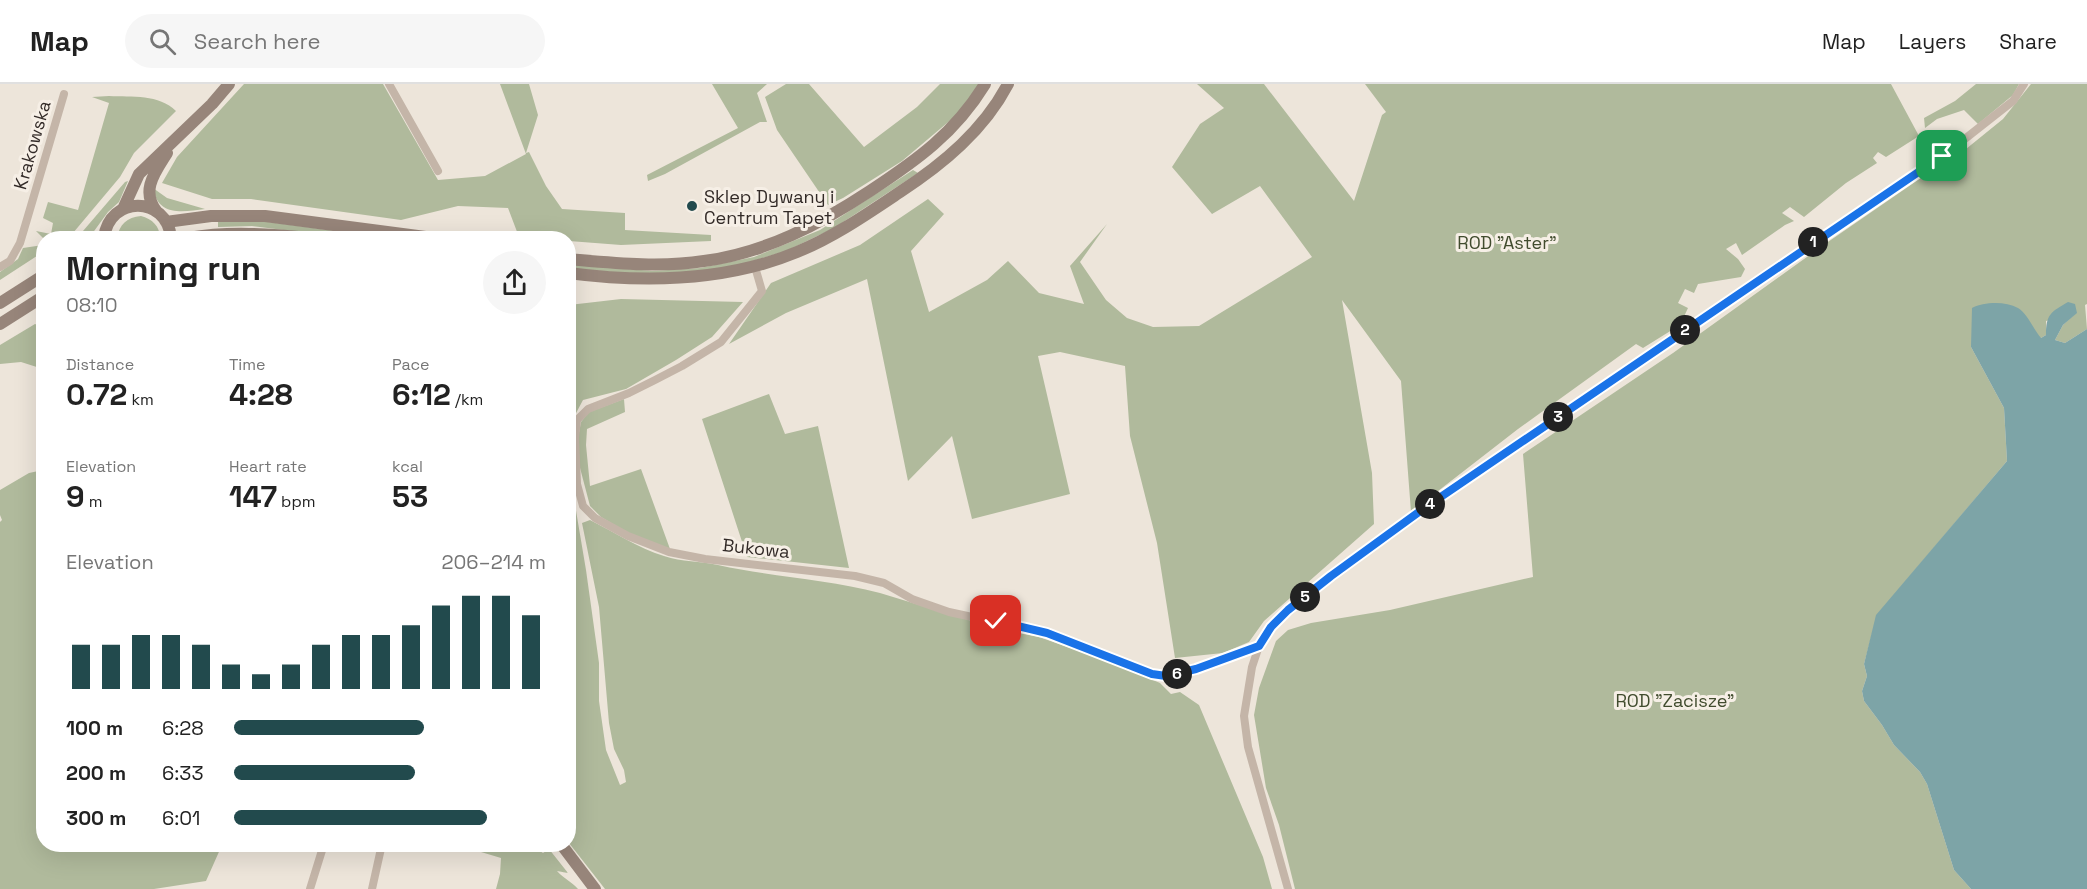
<!DOCTYPE html>
<html lang="en">
<head>
<meta charset="utf-8">
<style>
	body { margin:0; font-family:"Space Grotesk",sans-serif; background:#f6f6f6; color:#222; height:100vh; display:flex; flex-direction:column; font-size:22px; white-space:nowrap }
	* { box-sizing:border-box; margin:0 }
	p { font-size:20px; color:#767676 }
	.icon { flex:none; width:33px; height:33px; fill:none; stroke:currentColor; stroke-width:2; stroke-linecap:round; stroke-linejoin:round }
	.map { position:relative; flex:1; overflow:hidden }
	.sheet { position:absolute; left:36px; top:147px; width:540px; height:621px; display:flex; flex-direction:column; background:#fff; border-radius:24px; box-shadow:0 6px 24px #0002 }
	.sheet>* { flex:none }
	.pin { position:absolute; display:grid; place-items:center; width:51px; height:51px; color:#fff; margin:-26px; border-radius:12px; box-shadow:0 3px 9px #0006 }
	.km { position:absolute; width:30px; height:30px; margin:-15px; border-radius:50%; background:#222; color:#fff; font-size:16px; line-height:30px; text-align:center }
	.round { display:grid; place-items:center; flex:none; width:63px; height:63px; border-radius:32px; background:#f6f6f6 }
	.headline { display:flex; align-items:center; justify-content:space-between; height:102px; padding:0 30px }
	h1 { font-size:33px; font-weight:600; line-height:45px }
	.stats { display:grid; grid-template-columns:repeat(3,1fr); gap:9px; height:102px; padding:6px 30px }
	.stats div { display:grid; align-content:center }
	.stats b { font-size:30px; font-weight:600 }
	.stats small { font-size:16px; font-weight:400 }
	.stats p { font-size:16px }
	.chart { height:168px; padding:12px 30px }
	.chart p { display:flex; justify-content:space-between }
	.chart svg { width:100%; height:108px; margin-top:6px; stroke:#224a4d; stroke-width:6 }
	ul { padding:0 30px; list-style:none; font-size:20px }
	li { display:grid; grid-template-columns:96px 72px 1fr; align-items:center; height:45px }
	li i { height:15px; border-radius:8px; background:#224a4d }
	header { display:flex; align-items:center; gap:36px; box-sizing:border-box; height:84px; padding:0 30px; background:#fff; border-bottom:2px solid #e0e0e0 }
	header strong { font-size:28px }
	nav { display:flex; gap:33px; margin-inline-start:auto; font-size:21px }
	.search { width:420px; height:54px; background:#f6f6f6; display:flex; align-items:center; gap:15px; box-sizing:border-box; padding:0 21px; border-radius:33px; color:#767676; font-size:22px }
	.map>svg:first-child { display:block }
	.green { fill:#b0ba9c }
	.water { fill:#7da4a7 }
	.lines { fill:none; stroke-linecap:round; stroke-linejoin:round }
	.street { stroke:#c4b5a8; stroke-width:8 }
	.secondary { stroke:#97857a; stroke-width:12 }
	.route-casing { stroke:#fff; stroke-width:12 }
	.route { stroke:#1a73e8; stroke-width:8 }
	.poi-dot { fill:#224a4d; stroke:#f6efe6; stroke-width:2 }
	.labels { text-anchor:middle; dominant-baseline:central; stroke-width:6; stroke-linejoin:round; paint-order:stroke }
	.street-label { font-size:18px; fill:#322a27; stroke:#f6efe6 }
	.poi-label { font-size:18px; fill:#322a27; stroke:#f6efe6; text-anchor:start }
	.park-label { font-size:18px; fill:#414c2e; stroke:#f6efe6 }
</style>
</head>
<body>
<header>
<strong>Map</strong>
<div class="search"><svg class="icon" aria-label="search" viewBox="0 0 24 24"><circle cx="10" cy="10" r="6"/><path d="M15 15l6 6"/></svg>Search here</div>
<nav><a>Map</a><a>Layers</a><a>Share</a></nav>
</header>
<div class="map">
<svg width="2087" height="805" viewBox="0 0 2087 805">
	<rect width="100%" height="100%" fill="#ede5da"/>
	<path class="green" d="M244,0h139l55,96 47,-4 41,-22 -26,-70h29l9,31 -12,38 3,-1 17,34 16,23 63,4v17l86,5v6l-90,4 -52,-4 -1,-3 -49,-1 -11,-29 -50,-2 -57,14 -150,-21h-39l-50,-16 15,-26z
		M712,0h55l-10,9 10,29h-7l-95,52 -17,7 -1,-6 91,-47z
		M786,0h23l55,63 53,-40 23,-23h39l-8,16 -18,18 -51,43 -59,37 -15,7 -51,-75 -12,-33z
		M1197,0h67l90,117 28,-86 4,-3 -21,-28h526l28,52 -33,21 -8,-5 -5,6 4,5 -31,20 -42,34 -14,-10 -8,6 12,8 -9,4 -43,30 -6,-12 -10,6 12,10 7,10 -4,8 -43,7 -4,9 -9,-4 -7,14 10,5 -8,17 -37,23 -7,-4 -118,85 -107,83 -10,-131 -59,-81 30,173 2,51 -110,97 -15,21 -26,11 -48,5 -18,-115 -27,-107 -5,-70 -65,-14 -22,4 32,138 -98,25 -20,-83 -44,45 -41,-202 -81,34 -57,31 42,-61 89,-38 68,-46 16,15 -33,37 18,61 58,-32 21,-19 31,32 45,11 -14,-38 37,-42 -27,38 26,38 21,18 26,9 46,-1 113,-69 -52,-71 -48,28 -40,-47 28,-43 24,-16z
		M1976,0h43l-6,11 -35,29 -14,-14 -27,9 -12,9 -1,-10 31,-17z
		M2031,0h56v220l-2,1 2,24 -22,14 -10,-3 8,-15 13,-12 -30,8v14l-5,3 -70,9 33,61 3,53 -130,154 -13,49 3,12 -5,15 2,10 18,24 12,20 26,27 7,12 27,86 17,19h-676l-16,-64 -13,-37 -12,-73 5,-27 17,-47 12,-11 23,-7 79,-13 143,-33 -10,-123 150,-101 152,-109 119,-82 14,6 8,-19 37,-30z
		M109,12c23,1 50,-2 67,15l-42,42 -14,24 -47,56 -8,5 -21,1 -8,-8 15,3 2,-11 -10,-5 5,-16 30,8 31,-107 -17,-6z
		M913,86l5,3 -84,55 -48,23 -60,18 -72,7 -85,-8v-5l83,8 48,-3 54,-11 66,-27z
		M128,97l-9,21 -11,10 -19,26h-12l48,-56z
		M153,104l14,10 38,11c-22,3 -47,8 -52,-21z
		M141,132c11,3 19,10 19,22h-43c2,-13 10,-21 24,-22z
		M218,137l50,1 121,16h-42l-95,-12 -34,1z
		M43,161v7l-43,28v-8l18,-13 5,-11z
		M621,215l122,3 -31,35 -36,23 -50,29 -43,11 -8,15 -6,33v-143z
		M35,240l8,3v42l-22,-7 -21,2v-19z
		M769,310l16,40 33,-8 31,142 -102,-11 -45,-138z
		M624,315l1,13 -38,17 -1,16 4,41 51,-17 29,80 -42,-16 -27,-16 -11,-11 -11,-42 -1,-26 3,-16 8,-10z
		M568,370l2,21 16,95 13,93v38l7,49 14,35 6,-3 -2,-12 -10,-21 -5,-26 -10,-116 -17,-84 8,-3c24,12 48,28 74,36 18,6 36,5 54,9 54,12 109,14 162,28l118,36 41,8 71,25 50,21 11,11 9,-2 19,13 64,152 9,32h-667l-36,-46z
		M43,386l1,374 178,1 -16,36 -52,8h-154v-367l2,-2 -2,-5v-25l29,-17z
		M478,761h65l2,3 -5,3 3,2 6,-4 19,24 -11,-2c7,8 14,10 21,18h-82l4,-15 1,-16 -20,-6z"/>
	<path class="water" d="M2068,218l7,2 2,9 -14,12 -8,15 10,3 22,-14v560h-116l-17,-19 -27,-86 -7,-12 -26,-27 -12,-20 -18,-24 -2,-10 5,-15 -3,-12 12,-49 131,-154 -3,-53 -33,-61 1,-39c12,-6 33,-7 46,0 9,5 16,22 23,30l5,-3c0,-21 5,-23 22,-33z"/>
	<g class="lines">
		<path class="street" d="M389,0l49,87
			M0,183l10,-6 10,-18 44,-149
			M755,183l7,24 -41,51 -39,24 -27,14 -26,13 -41,16 -11,11 -2,18 2,46 6,22 12,12 33,18 41,16 36,7 150,17 29,7 28,16 37,13 98,21 105,41c36,5 74,-16 107,-28
			M310,805l14,-45
			M372,805l10,-45
			M1288,805l-40,-142 -4,-31 8,-49 7,-21 12,-19 60,-51 92,-67 529,-360 61,-48 11,-17"/>
		<path class="secondary" d="M123,125l16,-35 73,-70 17,-20
			M157,128c-17,-21 -2,-40 10,-59
			M166,138l45,-6h54l168,22
			M104,154c5,-43 63,-43 67,0
			M188,154c41,-7 80,-4 121,0
			M568,175c46,4 91,9 136,2 61,-8 116,-37 166,-70 47,-31 85,-58 115,-107
			M568,189c77,10 157,9 229,-21 37,-15 70,-38 103,-60 43,-28 84,-62 108,-108
			M0,219l44,-28
			M0,240l44,-28
			M561,760l34,45"/>
	</g>
	<g class="lines">
		<g class="route-casing">
			<path id="route" d="M996,537l51,12 105,41 14,2 30,-7 63,-23 12,-19 17,-17 43,-34 92,-67 519,-353"/>
		</g>
		<use href="#route" class="route"/>
	</g>
	<circle class="poi-dot" cx="692" cy="122" r="6"/>
	<g class="labels">
		<g class="street-label">
			<text transform="translate(32 61) rotate(-74)">Krakowska</text>
			<text transform="translate(756 464) rotate(6)">Bukowa</text>
		</g>
		<g class="poi-label">
			<text x="704" y="112">Sklep Dywany i<tspan x="704" dy="21">Centrum Tapet</tspan></text>
		</g>
		<g class="park-label">
			<text x="1507" y="158">ROD "Aster"</text>
			<text x="1675" y="616">ROD "Zacisze"</text>
		</g>
	</g>
</svg>
<div class="pin" style="left:1942px;top:72px;background:#1e9e55"><svg class="icon" aria-label="arrive" viewBox="0 0 24 24"><path d="M6 21V4h12l-3 4 3 4H6"/></svg></div>
<div class="pin" style="left:996px;top:537px;background:#d93025"><svg class="icon" aria-label="check" viewBox="0 0 24 24"><path d="M5 12l5 5 9-10"/></svg></div>
<b class="km" style="left:1813px;top:158px">1</b>
<b class="km" style="left:1685px;top:246px">2</b>
<b class="km" style="left:1558px;top:333px">3</b>
<b class="km" style="left:1430px;top:420px">4</b>
<b class="km" style="left:1305px;top:513px">5</b>
<b class="km" style="left:1177px;top:590px">6</b>
<section class="sheet">
<div class="headline"><div><h1>Morning run</h1><p>08:10</p></div><a class="round"><svg class="icon" aria-label="share" viewBox="0 0 24 24"><path d="M12 15V3M7 8l5-5 5 5M5 13v7h14v-7"/></svg></a></div>
<div class="stats">
<div><p>Distance</p><b>0.72<small> km</small></b></div>
<div><p>Time</p><b>4:28</b></div>
<div><p>Pace</p><b>6:12<small> /km</small></b></div>
</div>
<div class="stats">
<div><p>Elevation</p><b>9<small> m</small></b></div>
<div><p>Heart rate</p><b>147<small> bpm</small></b></div>
<div><p>kcal</p><b>53</b></div>
</div>
<div class="chart"><p><span>Elevation</span>206–214 m</p>
<svg viewBox="0 0 160 44" preserveAspectRatio="none"><path d="M5 44V26M15 44V26M25 44V22M35 44V22M45 44V26M55 44V34M65 44V38M75 44V34M85 44V26M95 44V22M105 44V22M115 44V18M125 44V10M135 44V6M145 44V6M155 44V14"/></svg>
</div>
<ul>
<li><b>100 m</b>6:28<i style="width:61%"></i></li>
<li><b>200 m</b>6:33<i style="width:58%"></i></li>
<li><b>300 m</b>6:01<i style="width:81%"></i></li>
</ul>
</section>
</div>
</body>
</html>
